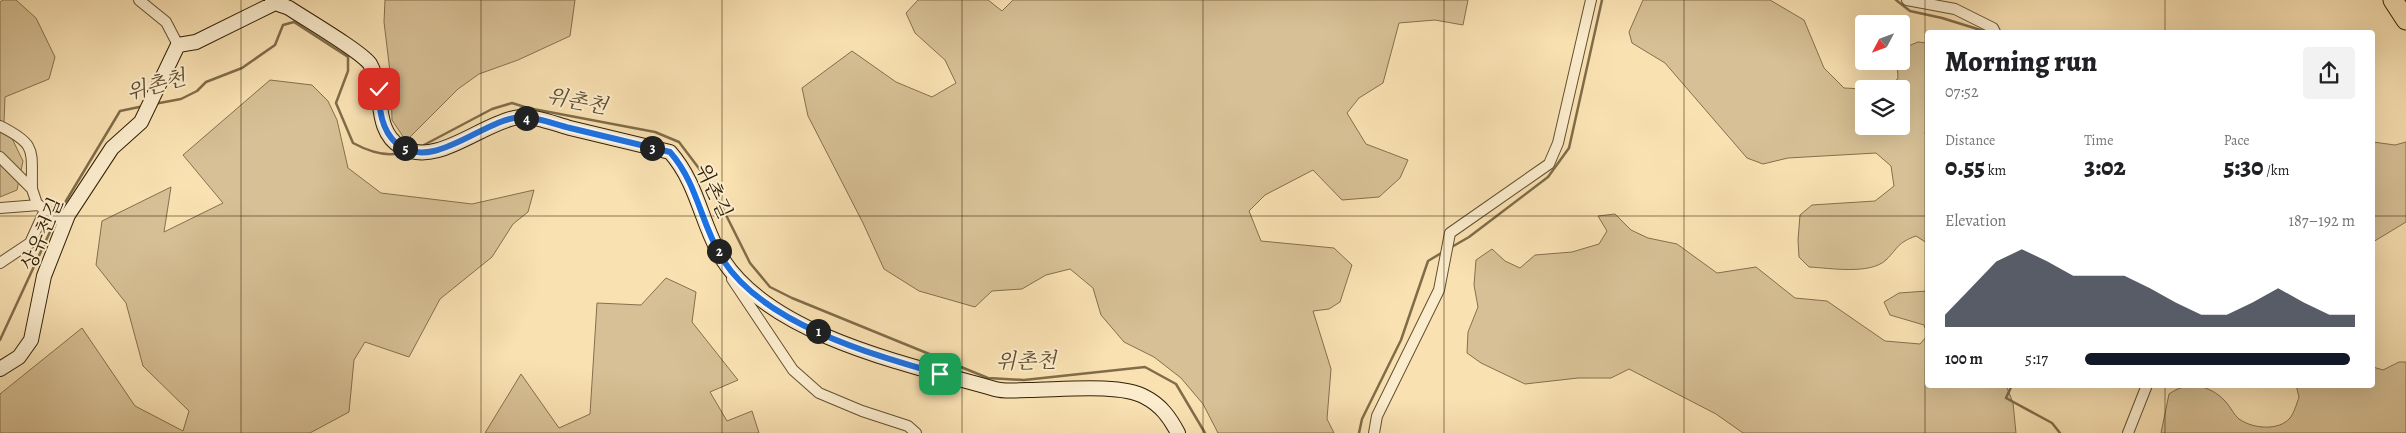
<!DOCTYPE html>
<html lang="en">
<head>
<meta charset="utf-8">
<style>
	body { margin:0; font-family:Alegreya,"Noto Serif KR",serif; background:#f2f2f2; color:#202124; height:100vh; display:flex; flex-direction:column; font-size:19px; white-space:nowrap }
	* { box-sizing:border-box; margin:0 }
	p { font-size:16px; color:#757577 }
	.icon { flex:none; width:28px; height:28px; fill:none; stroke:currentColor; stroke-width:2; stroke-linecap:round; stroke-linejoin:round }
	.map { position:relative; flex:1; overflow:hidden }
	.drawer { position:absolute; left:1925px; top:30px; width:450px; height:358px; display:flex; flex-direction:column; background:#fff; border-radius:5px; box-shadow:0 5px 20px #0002 }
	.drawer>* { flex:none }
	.needle { width:32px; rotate:229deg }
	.buttons { position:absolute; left:1855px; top:15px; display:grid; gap:10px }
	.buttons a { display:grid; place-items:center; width:55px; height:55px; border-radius:5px; background:#fff; box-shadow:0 5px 20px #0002; font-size:25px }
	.pin { position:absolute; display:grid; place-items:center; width:42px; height:42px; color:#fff; margin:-21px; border-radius:10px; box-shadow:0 2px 8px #0006 }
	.km { position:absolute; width:25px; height:25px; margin:-12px; border-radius:50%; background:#222; color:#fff; font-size:14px; line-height:25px; text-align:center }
	.round { display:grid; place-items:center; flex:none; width:52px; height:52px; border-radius:5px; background:#f2f2f2 }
	.headline { display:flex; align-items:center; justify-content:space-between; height:85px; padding:0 20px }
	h1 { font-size:28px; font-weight:800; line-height:38px }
	.stats { display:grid; grid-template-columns:repeat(3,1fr); gap:8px; height:85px; padding:5px 20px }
	.stats div { display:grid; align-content:center }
	.stats b { font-size:25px; font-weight:800 }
	.stats small { font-size:14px; font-weight:400 }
	.stats p { font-size:14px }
	.chart { height:140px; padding:10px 20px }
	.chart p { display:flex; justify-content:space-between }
	.chart svg { width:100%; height:90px; margin-top:5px; fill:#111827; opacity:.7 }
	ul { padding:0 20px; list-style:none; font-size:16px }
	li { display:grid; grid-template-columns:80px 60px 1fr; align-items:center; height:38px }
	li i { height:12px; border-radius:6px; background:#111827 }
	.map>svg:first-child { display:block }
	.green { fill:#d7c095; stroke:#84704d }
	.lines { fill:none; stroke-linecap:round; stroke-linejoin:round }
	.stream { stroke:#806c49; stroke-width:2.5 }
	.street-casing { stroke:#635030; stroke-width:12 }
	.secondary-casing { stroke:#312005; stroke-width:16 }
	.highway-casing { stroke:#312005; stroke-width:21 }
	.street { stroke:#fbeccd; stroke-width:10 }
	.secondary { stroke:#fbeccd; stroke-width:14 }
	.highway { stroke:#f9e1b2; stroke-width:19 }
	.route-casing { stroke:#fff; stroke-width:10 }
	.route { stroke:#1a73e8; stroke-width:6 }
	.grid { fill:none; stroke:#312005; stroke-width:1; stroke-opacity:0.55 }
	.labels { text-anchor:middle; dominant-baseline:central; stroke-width:4; stroke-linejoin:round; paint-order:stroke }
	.street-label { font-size:20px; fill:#312005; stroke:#fbeccd }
	.water-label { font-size:21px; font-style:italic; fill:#5f4c2d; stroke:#fbeccd }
</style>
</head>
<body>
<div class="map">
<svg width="2406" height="433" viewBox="0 0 2406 433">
	<rect width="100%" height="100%" fill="#f9e1b2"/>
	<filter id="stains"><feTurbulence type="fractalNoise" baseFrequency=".004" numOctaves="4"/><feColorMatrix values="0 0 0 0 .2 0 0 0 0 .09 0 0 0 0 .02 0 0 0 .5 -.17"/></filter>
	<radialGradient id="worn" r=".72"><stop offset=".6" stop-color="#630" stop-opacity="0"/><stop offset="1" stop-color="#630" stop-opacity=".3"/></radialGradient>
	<path class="green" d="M3,0h13l20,18 19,39 -6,22 -44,18 -1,25 19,39 -6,29 -17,7v-195z
		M385,0h190l-5,36 -52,24 -39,14 -21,15 -52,52 -14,-21 -1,-40 -7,-58z
		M918,0h70l14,11 11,-11h455l-5,25 -28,-5 -36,3 -16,60 -24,15 -12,15 19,31 42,16 -8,18 -21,19 -37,3 -29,-30 -48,25 -16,16 12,30 73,7 18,17 -12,37 -11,7 -16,2 18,58 -4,50 7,14h-116l-15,-29 -22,-26 -27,-21 -30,-15 -23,-27 -8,-27 -23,-19 -24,6 -24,14 -30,2 -17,16 -56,-16 -35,-22 -21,-46 -55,-107 -6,-28 50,-37 44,31 36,15 24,-14 -11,-23 -30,-27 -9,-20z
		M1643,0h127l34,20 20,48 20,20 20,1v37h37v-37h-12l9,-11 -1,-17h4v-12l17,-7 9,1 1,84 -3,6 3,8 -1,102 -11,-7c-19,7 -17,11 -30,24 -16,15 -56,8 -77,7l-10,-10 -1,-17 2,-25 12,-10 63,-4 19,-15 -3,-20 -15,-13 -88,5 -25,6 -16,-6 -82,-95 -33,-20 -3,-11z
		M270,80l42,5 16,16 9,19 11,48 33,25 91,11 62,-14 -6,22 -15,12 -21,33 -52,42 -31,58 -44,-15 -11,18 -5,52 -39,21h-310v-39l82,-66 53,78 48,25 6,-20 -46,-45 -17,-63 -30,-38 6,-44 69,-34 -7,45 59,-29 -40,-48z
		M2373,142l22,3 11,-3v80l-33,20z
		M1615,214l16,16 17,8 29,6 40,29 39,-6 39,31 32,3 58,40 35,3 7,-8 1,49h78l7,18 3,30h-273l-27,-19 -87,-45 -18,9h-33l-53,6 -44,-21 -14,-10 1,-21 10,-25 -4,-22 2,-25 16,-11 13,12 15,7 15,-13 37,-3 27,-8 8,-13 -9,-15z
		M666,278l30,14 -4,30 46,58 -28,12 17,29 25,-10 7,22h-274l36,-59 38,54 31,-14 7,-111 44,2z
		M1927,291v42l-3,-8 -34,-10 -6,-13 15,-9z
		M2399,362h7v71h-245l8,-39c18,-13 40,-10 56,7 5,5 9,14 14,18 14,10 40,12 51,-1 4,-5 7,-15 9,-21l-3,-12h76l1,-18 10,3z"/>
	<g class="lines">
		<path class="stream" d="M1896,0l14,11 32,7 45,14
			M154,104l27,-5 16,-8 9,-9 36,-14 33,-23 8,-20 11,-3 54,35v14l-12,32 17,40c15,8 32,14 47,10
			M422,146l70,-37 20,-6 16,5 127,24 24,10 31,41 40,80 20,24 22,11 196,80 36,2 121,-13 31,17 29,49
			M57,216l63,-105 24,-5
			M1450,248l19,-11 79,-60 21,-29 33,-148
			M0,340l55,-119
			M2012,385l-6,13 46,25 8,10
			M1359,433l3,-14 39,-79 27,-79 15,-9"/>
		<g class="street-casing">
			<path id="street" d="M139,0l27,22 12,23
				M1907,0l48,9 38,19 2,4
				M0,126c38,19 31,24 32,63
				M0,157l32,32 5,15 28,19
				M0,208l39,-3
				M0,263l30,-20 15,-33
				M732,279l61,91 26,23 43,18 46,15 8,7
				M1374,433l3,-17 62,-126 11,-57 99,-69 9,-21 33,-143
				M2128,433l19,-48"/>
		</g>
		<g class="secondary-casing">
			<path id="secondary" d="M272,0c5,5 11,5 17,8 15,10 73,44 81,56 15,26 2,66 31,83 35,20 77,-21 113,-29 18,-4 38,5 56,10 33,8 66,16 100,24 29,33 31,73 53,108 50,77 188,105 272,129 11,3 23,1 34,1 30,0 91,-7 116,7 16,8 25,21 33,36
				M0,369l19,-12 12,-17 13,-64 24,-61 44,-67 29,-26 37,-77 18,-3 79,-39"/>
		</g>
		<g class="highway-casing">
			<path id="highway" d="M2393,0l13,20"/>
		</g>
		<use href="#street" class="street"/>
		<use href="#secondary" class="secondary"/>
		<use href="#highway" class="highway"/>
	</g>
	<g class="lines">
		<g class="route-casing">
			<path id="route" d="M379,89c0,20 2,41 18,55 36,29 86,-25 124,-27 16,0 33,7 49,11 33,8 66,16 100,24 28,32 31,73 53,108 41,64 147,94 217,114"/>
		</g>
		<use href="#route" class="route"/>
	</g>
	<path class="grid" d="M241,0v433M481,0v433M722,0v433M962,0v433M1203,0v433M1444,0v433M1684,0v433M1925,0v433M2165,0v32M0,216h1928M2372,216h34M2165,385v48"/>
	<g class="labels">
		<g class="street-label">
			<text transform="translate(714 191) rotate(65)">위촌길</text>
			<text transform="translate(42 234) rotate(-67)">상유천길</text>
		</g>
		<g class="water-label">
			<text transform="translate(156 85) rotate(-16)">위촌천</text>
			<text transform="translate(577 101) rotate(11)">위촌천</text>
			<text transform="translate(1026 361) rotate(-1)">위촌천</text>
		</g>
	</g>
	<rect width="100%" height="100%" filter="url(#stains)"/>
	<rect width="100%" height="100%" fill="url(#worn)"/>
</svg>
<div class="buttons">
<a><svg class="needle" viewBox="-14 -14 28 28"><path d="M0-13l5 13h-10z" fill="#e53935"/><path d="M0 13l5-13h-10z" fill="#757577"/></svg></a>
<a><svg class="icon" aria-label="layers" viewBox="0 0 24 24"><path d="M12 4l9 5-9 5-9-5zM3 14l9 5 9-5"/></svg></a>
</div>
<div class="pin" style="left:940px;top:374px;background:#1e9e55"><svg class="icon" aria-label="arrive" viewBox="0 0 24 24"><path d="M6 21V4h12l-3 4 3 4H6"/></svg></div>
<div class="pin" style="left:379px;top:89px;background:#d93025"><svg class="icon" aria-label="check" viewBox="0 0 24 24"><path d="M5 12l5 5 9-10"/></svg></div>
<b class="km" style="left:818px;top:331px">1</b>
<b class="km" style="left:719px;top:251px">2</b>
<b class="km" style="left:652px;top:148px">3</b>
<b class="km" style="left:526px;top:118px">4</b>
<b class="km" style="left:405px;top:148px">5</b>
<section class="drawer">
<div class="headline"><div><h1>Morning run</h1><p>07:52</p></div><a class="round"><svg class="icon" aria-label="share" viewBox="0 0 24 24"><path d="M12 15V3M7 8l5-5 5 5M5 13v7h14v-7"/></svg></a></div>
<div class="stats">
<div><p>Distance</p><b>0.55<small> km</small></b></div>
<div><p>Time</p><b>3:02</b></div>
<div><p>Pace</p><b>5:30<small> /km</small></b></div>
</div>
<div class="chart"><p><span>Elevation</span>187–192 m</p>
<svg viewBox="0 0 160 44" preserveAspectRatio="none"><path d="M0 44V38L10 25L20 12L30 6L40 12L50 19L60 19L70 19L80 25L90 32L100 38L110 38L120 32L130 25L140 32L150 38L160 38V44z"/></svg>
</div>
<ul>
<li><b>100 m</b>5:17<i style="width:98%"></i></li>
</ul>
</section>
</div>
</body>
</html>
